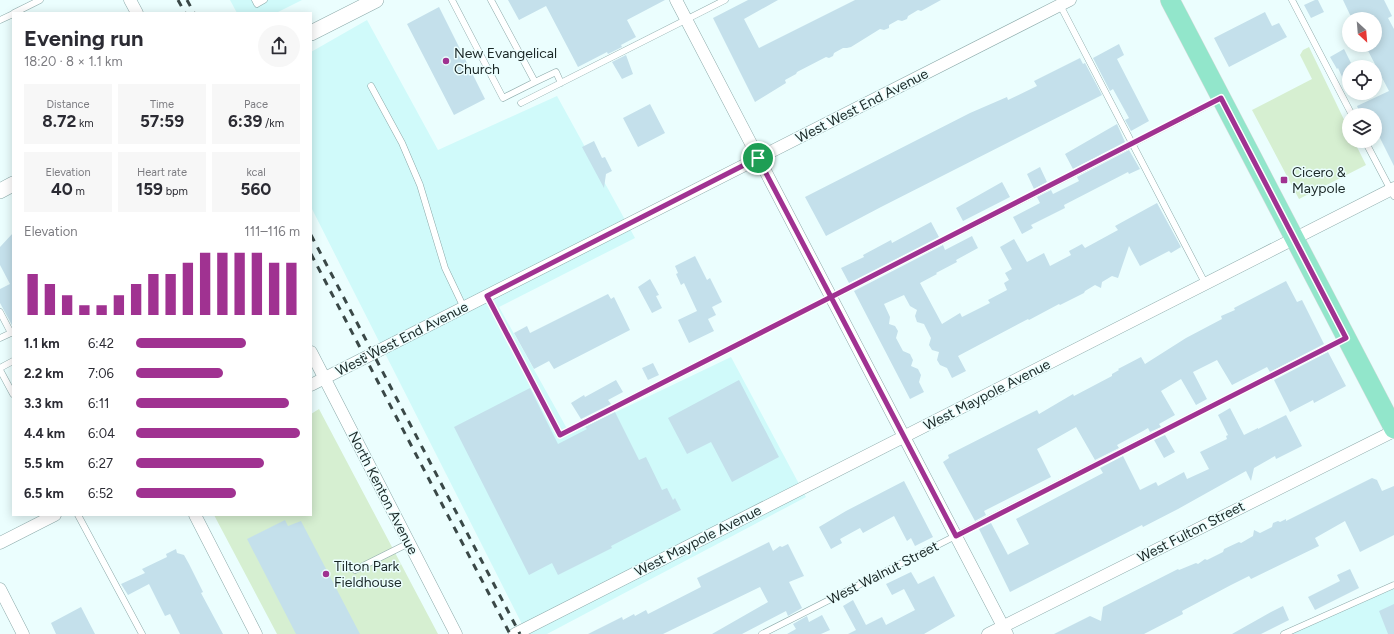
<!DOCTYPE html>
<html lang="en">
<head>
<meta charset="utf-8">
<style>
	body { margin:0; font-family:Figtree,sans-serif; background:#f7f7f7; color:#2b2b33; height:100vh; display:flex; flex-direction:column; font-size:15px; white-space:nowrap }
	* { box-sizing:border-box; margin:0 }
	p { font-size:13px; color:#7c7c81 }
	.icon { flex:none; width:22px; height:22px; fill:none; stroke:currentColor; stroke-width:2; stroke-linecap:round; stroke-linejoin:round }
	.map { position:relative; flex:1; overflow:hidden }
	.drawer { position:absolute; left:12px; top:12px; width:300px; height:504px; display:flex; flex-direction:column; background:#fff; border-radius:0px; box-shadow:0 2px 10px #0003 }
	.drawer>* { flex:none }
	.needle { width:26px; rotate:154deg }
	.tools { position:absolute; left:1342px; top:12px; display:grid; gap:8px }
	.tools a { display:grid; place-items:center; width:40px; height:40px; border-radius:50%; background:#fff; box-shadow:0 2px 10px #0003; font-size:20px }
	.pin { position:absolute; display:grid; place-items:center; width:34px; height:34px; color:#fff; margin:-17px; border:2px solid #fff; border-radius:50%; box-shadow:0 1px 4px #0007 }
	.round { display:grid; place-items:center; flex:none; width:42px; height:42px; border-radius:21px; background:#f7f7f7 }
	.overview { display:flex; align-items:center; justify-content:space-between; height:68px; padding:0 12px }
	h1 { font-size:22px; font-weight:700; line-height:30px }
	.stats { display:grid; grid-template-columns:repeat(3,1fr); gap:6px; height:68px; padding:4px 12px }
	.stats div { display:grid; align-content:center; border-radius:0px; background:#f7f7f7; text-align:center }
	.stats b { font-size:17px; font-weight:700 }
	.stats small { font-size:11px; font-weight:400 }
	.stats p { font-size:11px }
	.chart { height:112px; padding:8px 12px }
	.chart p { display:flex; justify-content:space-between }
	.chart svg { width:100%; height:72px; margin-top:4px; stroke:#a03291; stroke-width:6 }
	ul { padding:0 12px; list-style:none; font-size:13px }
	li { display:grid; grid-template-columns:64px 48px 1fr; align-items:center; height:30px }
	li i { height:10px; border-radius:5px; background:#a03291 }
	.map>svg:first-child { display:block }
	.built { fill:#d0fafa }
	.green { fill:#d6efd1 }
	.building { fill:#c4e0eb }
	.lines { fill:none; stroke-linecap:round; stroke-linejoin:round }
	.service-casing { stroke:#8ba9a9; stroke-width:7 }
	.minor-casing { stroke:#8ba9a9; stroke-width:13 }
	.tertiary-casing { stroke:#8ba9a9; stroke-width:16 }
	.primary-casing { stroke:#dadcdc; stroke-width:20 }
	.service { stroke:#fff; stroke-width:6 }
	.minor { stroke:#fff; stroke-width:12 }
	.tertiary { stroke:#fff; stroke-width:15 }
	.primary { stroke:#92e6cb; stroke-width:19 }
	.rail { stroke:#3a4847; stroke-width:3; stroke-dasharray:7 7; stroke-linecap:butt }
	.route-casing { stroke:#fff; stroke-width:8 }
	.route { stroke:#a03291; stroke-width:5 }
	.poi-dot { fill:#a03291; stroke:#ebfefe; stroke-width:1.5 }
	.labels { text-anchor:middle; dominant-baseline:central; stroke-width:3; stroke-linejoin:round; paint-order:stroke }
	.poi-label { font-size:14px; fill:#1a2726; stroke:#ebfefe; text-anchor:start }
	.street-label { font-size:14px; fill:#1a2726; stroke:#ebfefe }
</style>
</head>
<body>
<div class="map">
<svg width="1394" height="634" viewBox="0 0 1394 634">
	<rect width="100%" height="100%" fill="#ebfefe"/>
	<path class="built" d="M230,0h72l-26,13h-39z
		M367,20l71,130 119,-54 78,142 -136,69 71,127 161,-77 75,140 -259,137h-20l-216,-427v-155z
		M1394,585v49h-110z"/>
	<path class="green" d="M1309,47l40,83v11h5l12,24 -67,34 -47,-89 60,-31 -12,-24 3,-5z
		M319,409l119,225h-161l-63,-119h97v-101z"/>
	<path class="building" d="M508,0h157l-38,20 9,17 -15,8 1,2 -14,7 -1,-2 -29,15 -32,-61 -27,14z
		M748,0h30l-34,19 15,29 96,-48h86l-20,11 -3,-1 -10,6 -1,3 -5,2 -4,-1 -9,5v3l-5,2 -4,-1 -29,18 -4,1h-4l-9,5 -1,3 -4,2 -3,-1 -29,15 -1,2 -11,6 1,3 -31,19 -42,-84z
		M1315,0h3l6,12 -13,6 -7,-13z
		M1343,0h41l8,16 -4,2 6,11v137l-15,-30 -4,2v-23h-14l-4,-9 32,-15 -24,-46h10v-26h-23z
		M439,7l46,92 -31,16 -47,-91z
		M1265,12l7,14 7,-3 8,14 -58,30 -15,-29z
		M1119,44l5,11 -7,4 32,62 -18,10 -6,-11 4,-2 -16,-29 -3,2 -17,-33z
		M1344,49l9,18h-4v25l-11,-24 -1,1 -7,-12z
		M626,55l7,19 -11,5 -10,-17z
		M1080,58l3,6 2,-1 17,32 -221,112 -55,29 -21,-39 165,-84 37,-16 1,3 29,-14 -3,-5z
		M650,104l15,29 -27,14 -15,-29z
		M1117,124l8,18 -52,27 -8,-15z
		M594,141l8,17 3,-1 7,14 -6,3 -2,14 -22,-41z
		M1129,150l11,19 -11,5 -1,-2 -64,33 1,3 -34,17 2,3 -11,6 -9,-17 27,-14 -3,-6 14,-7 2,4 26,-13 -2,-4z
		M1040,167l7,15 -13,7 -7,-15z
		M1002,182l8,15 -47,24 -7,-13z
		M1157,203l24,44 -10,6 -2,-2 -29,15 -11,-20 -11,32 -6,-2 -10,6 -1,6 -6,-3 -10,6 -1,2 -24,12 -1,-1 -30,16 -1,-1 -70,37 8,15 -14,7 -5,-10 -7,-3 -3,-5 2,-8 -7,-2 -3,-5 2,-7 -7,-14 -7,-2 -2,-6 2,-6 -7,-4 -6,-11 -20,9 6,13 -1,7 6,2 3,5 -2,7 7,13 7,3 3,6 -2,6 7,3 3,6 -2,7 5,10 -14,7 -56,-108 89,-46 2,5 27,-14 6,12 -22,12 1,2 -21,11 1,1 -17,9 22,41 18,-11 2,4 28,-14 -2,-3 19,-10 -3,-7 5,-3 -4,-7 7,-4 -12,-22 14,-8 13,23 17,-9 6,13 21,-11 -2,-4 13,-7 3,4 33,-18 -3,-4z
		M931,222l8,15 -90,46 -8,-15 23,-11 -1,-2 28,-15 1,3z
		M13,233v94l-13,-24v-14l10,-5 -10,-19v-18z
		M695,256l12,24 3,-2 12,24 -10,5 4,8 -8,4 6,12 -25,12 -11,-23 19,-9 -13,-28 -3,2 -5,-11 2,-1 -3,-7z
		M650,279l9,16 -3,1 6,12 -10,5 -14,-26z
		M1286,281l11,21 5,-2 22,44 -54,28 -3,-5 -35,18 -15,-25 -24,12 14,27 -11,6 -15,-26 -20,12 14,24 -16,9 2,3 -11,5 -2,-4 -5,3 -26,14 2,3 -24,12 -19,-33 -39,22 14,28 -67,34 2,4 -11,6 -32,-59 6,-4 -1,-3 89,-45 2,4 34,-20 1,2 38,-20v-2l7,-4 -1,-1 23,-12 4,7 41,-26 36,-19 -1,-3 14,-6 -1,-2z
		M608,294l3,5 3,-2 16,33 -76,39 -5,-8 -15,8 -20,-36 13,-7 3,7z
		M1328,352l18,34 -32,17 -1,-3 -23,12 -16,-32z
		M653,363l6,12 -11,5 -6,-12z
		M616,380l7,12 -15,8 3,4 -30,15 -10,-16 13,-8 1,2z
		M739,380l40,77 -47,25 -21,-40 -24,12 -19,-36z
		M530,388l28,56 29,-15 -2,-2 30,-15 24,48 7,-3 16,33 5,-2 6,12 2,-2 6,12 -70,36 1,2 -54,27 -6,-12 -23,12 -75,-148z
		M1230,408l14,27 14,-7v1l28,-14 16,31 -26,13 -1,-3 -21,12 -3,13 -5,-10 -68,38 -35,18 -1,-2 -132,67 -31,-63 12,-6 17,32 1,-1 20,-10 -13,-25 87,-46 -3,-5 23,-12 17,34 16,-8 2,4 26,-14 3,7 22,-10 -9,-17 27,-13 -1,-3 2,-1 -10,-20z
		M1165,435l10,17 -11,6 -10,-18z
		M1372,478l5,2 5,11 12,-5v49l-34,17 -15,-31 -30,17 4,8 -68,33 -2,-3 -18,9 -49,26 1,3 -39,20h-90l36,-18 11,5 2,-14 75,-38 1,1 17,-7 2,1 7,-5 2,1 16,-8 1,-3 15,-7 2,1 12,-7 1,-6 6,3 12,-6 1,-4 5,-2 2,1 6,-3v2z
		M904,481l29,56 -18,9 -4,-8 -4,3 -13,-25 -31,17 -3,-5 -20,11 2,4 -11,6 -12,-22 27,-16z
		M285,520l3,6 13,-5 59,113h-64l-49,-95z
		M769,542l4,9 7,-5 2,1 6,-3 16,32 -15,6 13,26 -14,8 -2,-5 -44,23h-30l56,-32 -8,-15 -97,47h-75l34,-17 1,3 11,-6 1,2 11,-6 2,4 53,-27 -4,-9z
		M176,549l1,4 7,2 5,9 14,28 -2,1 22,41h-43l-10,-20 -5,2 -16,-32 -21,11 -7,-11 24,-11 -3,-4 25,-12 -1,-3z
		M1350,569l9,19 -44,22 -7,-13 32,-16 -3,-6z
		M911,572l7,12 16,-8 21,40 -31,18h-76l8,-4 -13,-24 10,-6 13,25 16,-8 4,8 29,-15 -11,-21 -12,6 -6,-11z
		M1394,604v30h-6l-9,-23z
		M1283,606l6,14 -28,14h-29l39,-22z
		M81,607l14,27h-39l-5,-11z
		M822,615l8,15 -9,4h-34l9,-5 -3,-5 14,-8 2,6z"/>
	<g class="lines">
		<g class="service-casing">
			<path id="service" d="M255,0l2,4 7,-4
				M452,0l51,98 32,-16 -44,-82
				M1292,0l60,115
				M1060,5l145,278
				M14,13l26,-13
				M0,20l13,-6
				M535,82l21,-10 5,11
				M371,86l31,57 18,42 25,83 19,40
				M521,103l204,-103
				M1365,141l29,55
				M487,296l73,139 660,-336
				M0,312l11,21
				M0,338l13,-6
				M0,368l13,-7
				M0,370l13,24
				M78,515l64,119
				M355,570l54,-27
				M762,634l582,-295
				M1284,634l110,-49"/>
		</g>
		<g class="minor-casing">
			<path id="minor" d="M130,0l7,13
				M676,0l331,634
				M311,352l145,282
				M311,385l759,-385
				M195,515l61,119
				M0,543l55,-28
				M0,589l23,45
				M515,634l879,-446
				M988,634l406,-203"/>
		</g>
		<g class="tertiary-casing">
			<path id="tertiary" d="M311,33l65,-33
				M0,191l13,-7"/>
		</g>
		<g class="primary-casing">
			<path id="primary" d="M1170,0l224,429"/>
		</g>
		<use href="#service" class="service"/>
		<use href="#minor" class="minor"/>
		<use href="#tertiary" class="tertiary"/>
		<use href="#primary" class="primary"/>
		<path class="rail" d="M178,0l7,13
			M187,0l7,13
			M311,235l209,399
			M311,254l199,380"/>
	</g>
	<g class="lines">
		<g class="route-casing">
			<path id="route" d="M758,158l-271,138 73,139 271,-138 125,239 390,-198 -125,-240 -390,199 -73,-139"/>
		</g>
		<use href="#route" class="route"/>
	</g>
	<g class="poi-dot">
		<circle cx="446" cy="61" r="4"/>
		<rect x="1280" y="176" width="8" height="8" rx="2"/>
		<circle cx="326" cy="574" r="4"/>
	</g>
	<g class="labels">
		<g class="poi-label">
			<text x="454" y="53">New Evangelical<tspan x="454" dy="16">Church</tspan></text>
			<text x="1292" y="172">Cicero &amp;<tspan x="1292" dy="16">Maypole</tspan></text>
			<text x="334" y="566">Tilton Park<tspan x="334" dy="16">Fieldhouse</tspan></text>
		</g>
		<g class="street-label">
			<text transform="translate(862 106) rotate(-27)">West West End Avenue</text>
			<text transform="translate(402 339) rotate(-27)">West West End Avenue</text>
			<text transform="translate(987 395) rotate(-27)">West Maypole Avenue</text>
			<text transform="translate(383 493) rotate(63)">North Kenton Avenue</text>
			<text transform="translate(1191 532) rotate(-27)">West Fulton Street</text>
			<text transform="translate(698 541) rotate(-27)">West Maypole Avenue</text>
			<text transform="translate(883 573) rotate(-27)">West Walnut Street</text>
		</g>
	</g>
</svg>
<div class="tools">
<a><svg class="needle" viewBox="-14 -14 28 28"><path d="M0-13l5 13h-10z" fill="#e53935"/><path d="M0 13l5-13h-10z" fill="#7c7c81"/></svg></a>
<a><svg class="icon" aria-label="locate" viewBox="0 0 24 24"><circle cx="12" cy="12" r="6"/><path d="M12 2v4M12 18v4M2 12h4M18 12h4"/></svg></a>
<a><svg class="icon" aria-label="layers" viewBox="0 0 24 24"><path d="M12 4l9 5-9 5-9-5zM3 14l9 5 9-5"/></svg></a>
</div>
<div class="pin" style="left:758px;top:158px;background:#1e9e55"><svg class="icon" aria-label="arrive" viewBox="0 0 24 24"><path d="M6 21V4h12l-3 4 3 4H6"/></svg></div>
<section class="drawer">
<div class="overview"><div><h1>Evening run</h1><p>18:20 · 8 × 1.1 km</p></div><a class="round"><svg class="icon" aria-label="share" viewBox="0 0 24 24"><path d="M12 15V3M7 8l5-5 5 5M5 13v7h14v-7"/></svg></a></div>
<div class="stats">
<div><p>Distance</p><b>8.72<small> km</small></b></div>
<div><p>Time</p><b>57:59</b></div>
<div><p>Pace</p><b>6:39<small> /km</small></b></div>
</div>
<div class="stats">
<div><p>Elevation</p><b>40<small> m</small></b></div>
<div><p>Heart rate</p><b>159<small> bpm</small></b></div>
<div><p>kcal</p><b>560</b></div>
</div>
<div class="chart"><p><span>Elevation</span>111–116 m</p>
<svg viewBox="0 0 160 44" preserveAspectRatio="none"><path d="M5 44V19M15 44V25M25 44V32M35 44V38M45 44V38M55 44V32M65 44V25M75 44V19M85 44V19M95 44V12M105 44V6M115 44V6M125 44V6M135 44V6M145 44V12M155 44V12"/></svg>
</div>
<ul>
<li><b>1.1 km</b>6:42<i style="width:67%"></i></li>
<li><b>2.2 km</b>7:06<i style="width:53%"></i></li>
<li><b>3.3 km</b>6:11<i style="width:93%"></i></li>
<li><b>4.4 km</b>6:04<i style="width:100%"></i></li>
<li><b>5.5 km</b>6:27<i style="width:78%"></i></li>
<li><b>6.5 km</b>6:52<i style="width:61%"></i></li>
</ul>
</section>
</div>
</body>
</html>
